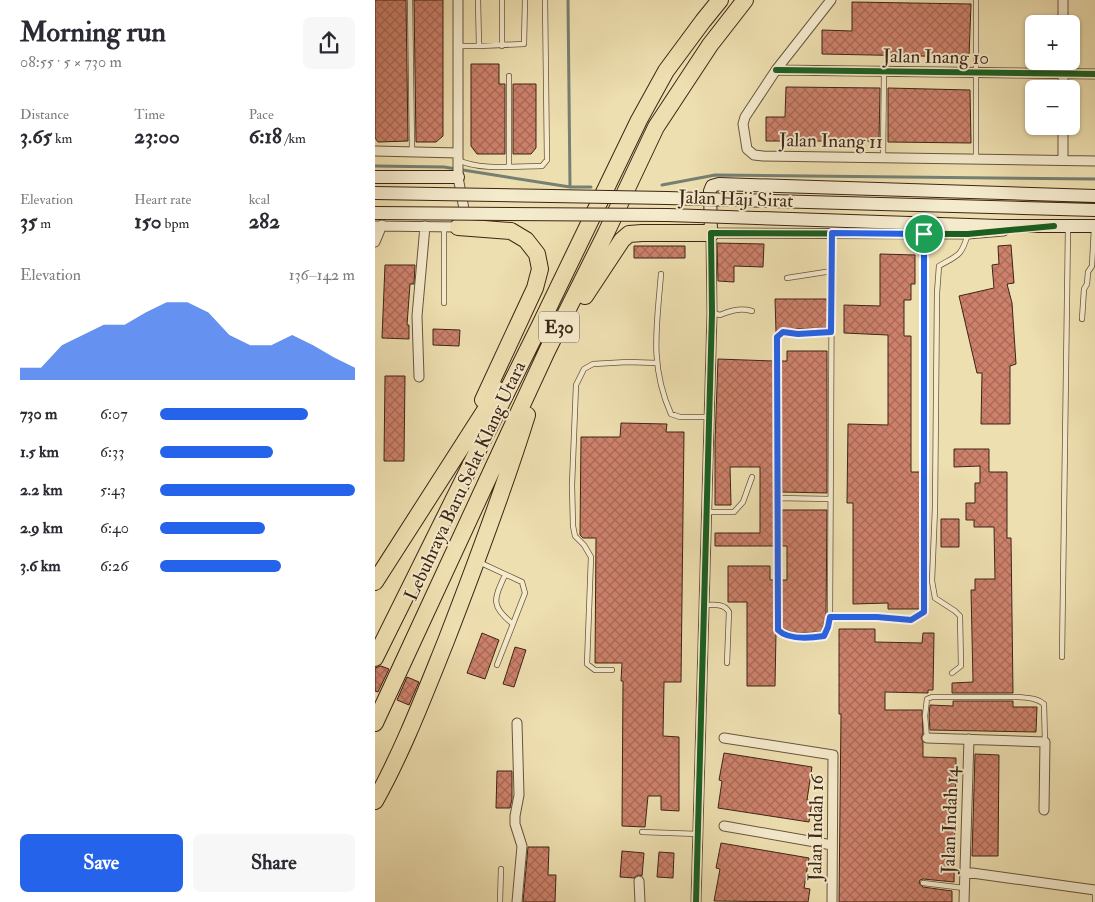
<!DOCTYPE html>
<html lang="en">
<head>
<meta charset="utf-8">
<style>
	body { margin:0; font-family:"IM FELL Double Pica",serif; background:#f7f7f7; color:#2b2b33; height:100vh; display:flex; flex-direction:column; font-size:19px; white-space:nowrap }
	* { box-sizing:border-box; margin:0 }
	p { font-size:16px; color:#7c7c81 }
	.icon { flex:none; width:28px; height:28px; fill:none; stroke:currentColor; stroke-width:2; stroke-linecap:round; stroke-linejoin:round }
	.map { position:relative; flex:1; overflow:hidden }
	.panel { display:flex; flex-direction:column; background:#fff; width:375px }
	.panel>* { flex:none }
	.tools { position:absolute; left:650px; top:15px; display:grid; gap:10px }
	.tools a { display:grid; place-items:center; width:55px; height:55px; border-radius:8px; background:#fff; box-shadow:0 1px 4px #0004; font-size:25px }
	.pin { position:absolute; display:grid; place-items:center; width:42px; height:42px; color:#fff; margin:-21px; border:2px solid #fff; border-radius:50%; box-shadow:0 1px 5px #0007 }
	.round { display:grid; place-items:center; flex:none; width:52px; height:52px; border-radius:8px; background:#f7f7f7 }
	.headline { display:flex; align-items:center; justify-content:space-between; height:85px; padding:0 20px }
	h1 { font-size:28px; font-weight:700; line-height:38px }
	.stats { display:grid; grid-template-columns:repeat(3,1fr); gap:8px; height:85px; padding:5px 20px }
	.stats div { display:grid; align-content:center }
	.stats b { font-size:21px; font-weight:700 }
	.stats small { font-size:14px; font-weight:400 }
	.stats p { font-size:14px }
	.chart { height:140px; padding:10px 20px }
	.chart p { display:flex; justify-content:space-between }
	.chart svg { width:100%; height:90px; margin-top:5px; fill:#2563eb; opacity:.7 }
	.primary-button { display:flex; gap:10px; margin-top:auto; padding:10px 20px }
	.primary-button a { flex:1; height:58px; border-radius:8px; background:#2563eb; color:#fff; font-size:20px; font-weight:700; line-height:58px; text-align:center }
	.primary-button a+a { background:#f7f7f7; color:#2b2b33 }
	ul { padding:0 20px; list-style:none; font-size:16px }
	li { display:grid; grid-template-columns:80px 60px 1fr; align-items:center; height:38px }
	li i { height:12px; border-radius:6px; background:#2563eb }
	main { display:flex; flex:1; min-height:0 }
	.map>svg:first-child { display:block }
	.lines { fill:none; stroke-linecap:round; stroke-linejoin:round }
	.stream { stroke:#758074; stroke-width:3 }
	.building { fill:url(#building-cross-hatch); stroke:#3d2516 }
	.service-casing { stroke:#69543c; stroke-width:6 }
	.minor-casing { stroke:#69543c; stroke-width:11 }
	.secondary-casing { stroke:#3d2516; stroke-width:14 }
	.motorway-casing { stroke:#3d2516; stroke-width:18 }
	.service { stroke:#f4eacc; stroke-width:4.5 }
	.minor { stroke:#f4eacc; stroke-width:9 }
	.secondary { stroke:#f4eacc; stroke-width:12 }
	.motorway { stroke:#eedfb0; stroke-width:16 }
	.secondary-bridge-casing { stroke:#3d2516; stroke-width:14; stroke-linecap:butt }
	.secondary-bridge { stroke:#f4eacc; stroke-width:12 }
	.cycleway-casing { stroke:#f4eacc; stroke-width:9 }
	.cycleway { stroke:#1b5e20; stroke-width:6 }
	.route-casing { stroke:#fff; stroke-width:10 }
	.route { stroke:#2563eb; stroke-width:6 }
	.labels { text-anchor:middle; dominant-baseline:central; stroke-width:4; stroke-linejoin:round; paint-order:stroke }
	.shield { fill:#f4eacc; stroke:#74604d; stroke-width:1 }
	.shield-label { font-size:18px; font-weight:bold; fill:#3d2516 }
	.street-label { font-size:19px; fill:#3d2516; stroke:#f4eacc }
</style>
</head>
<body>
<main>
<section class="panel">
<div class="headline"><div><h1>Morning run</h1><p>08:55 · 5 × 730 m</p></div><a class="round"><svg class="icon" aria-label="share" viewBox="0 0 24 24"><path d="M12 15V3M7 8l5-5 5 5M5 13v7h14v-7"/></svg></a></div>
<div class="stats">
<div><p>Distance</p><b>3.65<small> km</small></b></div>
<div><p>Time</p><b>23:00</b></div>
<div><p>Pace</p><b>6:18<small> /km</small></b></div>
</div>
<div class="stats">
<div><p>Elevation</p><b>35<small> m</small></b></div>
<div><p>Heart rate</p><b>150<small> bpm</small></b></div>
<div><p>kcal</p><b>282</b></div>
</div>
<div class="chart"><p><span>Elevation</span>136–142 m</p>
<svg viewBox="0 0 160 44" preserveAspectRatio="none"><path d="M0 44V38L10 38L20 27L30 22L40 17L50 17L60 11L70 6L80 6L90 11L100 22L110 27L120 27L130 22L140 27L150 33L160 38V44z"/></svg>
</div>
<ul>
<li><b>730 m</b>6:07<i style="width:76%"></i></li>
<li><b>1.5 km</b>6:33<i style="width:58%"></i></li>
<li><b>2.2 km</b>5:43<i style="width:100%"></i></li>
<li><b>2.9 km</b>6:40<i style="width:54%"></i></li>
<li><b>3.6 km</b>6:26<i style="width:62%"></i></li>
</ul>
<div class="primary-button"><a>Save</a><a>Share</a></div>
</section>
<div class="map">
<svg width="720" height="902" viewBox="0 0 720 902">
	<defs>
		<pattern id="building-cross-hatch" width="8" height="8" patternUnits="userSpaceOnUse" patternTransform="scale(1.25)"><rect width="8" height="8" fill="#cd816b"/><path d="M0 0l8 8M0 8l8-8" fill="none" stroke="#a86957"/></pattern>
	</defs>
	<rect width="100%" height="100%" fill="#eedfb0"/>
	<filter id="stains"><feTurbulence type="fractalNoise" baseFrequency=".004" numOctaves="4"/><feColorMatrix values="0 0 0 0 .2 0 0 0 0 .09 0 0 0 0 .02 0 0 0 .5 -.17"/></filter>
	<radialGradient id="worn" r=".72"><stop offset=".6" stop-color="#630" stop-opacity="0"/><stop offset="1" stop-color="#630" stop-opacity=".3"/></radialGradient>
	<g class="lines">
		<path class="stream" d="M0,166l69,1 126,20 -2,-187
			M287,185l53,-10 380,4
			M195,187h21"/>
	</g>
	<path class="building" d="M0,0h31l2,141 -30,1 -3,-4z
		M39,0h29v136l-7,6h-20z
		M477,2l119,2 -2,53 -147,-3v-24l30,1z
		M96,64h28v20h6v70h-28l-6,-8z
		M138,84h23v64l-5,6h-18z
		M411,87l94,1 -1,53h-113v-24h19z
		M513,88l82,2 1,53 -83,-1z
		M342,243l47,1 -1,23 -29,-1v16l-16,-1z
		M636,245l3,38 -7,1 5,19 4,61 -6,2v58h-29l1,-51h-5l-18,-77 35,-8 -2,-23 7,-1 -1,-18z
		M259,246h51v12h-51z
		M505,254l35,1v29h-4v16h-7v36h7v136h9v137h-32v-6l-35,1v-101h-6l1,-79 40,1v-90l-44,-2v-28l36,1z
		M10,265h30l-1,19h-4l-3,41h2v14l-27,-1z
		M400,299h52v29l-44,1 -7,3z
		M58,329l27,1 -1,16 -26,-1z
		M412,351h40v142l-45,-1 -1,-131h6z
		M343,359l55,2 1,185h-59v-13h45v-66h-30l1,38h-16v-63z
		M10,376h20l-1,85h-20z
		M246,423l46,1 -1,8h18l-3,250h-17l-1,54 16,1v74l-18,-1v-14h-13l-3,31 -23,-1 1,-145h-2l1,-18h-27l1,-125h-13l-3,-3 1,-98h39z
		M579,449h35v23h18v66h4l2,155h-61v-10l21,-1 -2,-92h4v-11h20l-1,-52h-20v-7h-8v-17h9v-20h5v-17l-26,1z
		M407,510h45l-1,107 -5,15 -27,1 -12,-5v-48h5v-34h-5z
		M566,519h18v28h-18z
		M353,566h42v14h4v50l2,3 -1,53h-28v-84h-19z
		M464,629h36v13l47,1 1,-10h11l-1,57h-5v3l-43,-1v18h37l1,24 -2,4 2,4v15l33,1 -2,124 -31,-3 -3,1 -1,3 4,4 29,4v11h-113l2,-188h-2z
		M107,633l17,7 -14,39 -18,-6z
		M140,647l11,3 -12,37 -11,-3z
		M6,666l8,3 -11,23 -3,-1v-23z
		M32,677l12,5 -10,23 -12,-5z
		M578,701h60v6h24l-1,25 -106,-2 -1,-14 1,-11 23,1z
		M349,753l88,14 -5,33 5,1 -3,21 -91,-14 4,-27 -3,-1z
		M600,754l24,1 -1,101h-26z
		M122,771h15v28l-2,9h-14z
		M346,843l88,15 -5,30 6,1 -2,13 -94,-1 6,-32 -4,-1z
		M153,847h21l-1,28h8l-1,27h-32z
		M247,851l22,2 -2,23 -4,-1 -4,3 -14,-1z
		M284,852l15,1 -1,25 -16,-1z"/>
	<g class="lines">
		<g class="service-casing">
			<path id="service" d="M35,0l2,151
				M103,0l1,46 45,-2 1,-44
				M127,0v46
				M83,46h21
				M134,76v90
				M508,158l1,-87
				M601,159v-159
				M83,160c23,11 58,6 84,6l5,-6 -2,-160
				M286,274c-4,51 -12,91 10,140l9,3h28
				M412,278l45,-7
				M69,303v-76
				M337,313l8,2c12,-5 20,-7 32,-4
				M707,319l2,-30 3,-5 1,-12 4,-6 2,-38
				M456,332l-33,2 -15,-1 -6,4 1,293c10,10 33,8 46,6l4,-9 2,-10 2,-383
				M403,498l51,1
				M332,512h27l9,-10 9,-25
				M106,563l41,19 3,11 -28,72
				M130,575c-11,24 -15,31 8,49
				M329,605c10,0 20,-2 25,7l-2,51
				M455,617h47l35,3 12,-8v-378
				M687,657l6,-429
				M237,670h-17l-8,-6 4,-107 -7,-12 -9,-9 -2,-10 -1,-41 4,-100 8,-16 9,-5 35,-2 29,1
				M577,673l9,-7 -1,-50 -5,-5 -20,-13 -3,-17 3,-73 2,-215 2,-27c19,-11 22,-9 29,-32
				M552,738l-2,-22 2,-17 5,-2h87c9,1 18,1 25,7l1,38
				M267,832l56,2
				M548,883l41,5
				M125,902l1,-33
				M720,902v-9"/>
		</g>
		<g class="minor-casing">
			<path id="minor" d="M456,0l-55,70 -31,47 -2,7 4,25 7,6 9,1 332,5
				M688,0v24
				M401,70l319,4
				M688,89v-28
				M0,151l83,2
				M688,160v-34
				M0,226l83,1 4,-8 2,-10 -6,-32v-177
				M0,242l7,-17
				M44,377l-2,-61 8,-90
				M142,723l2,72 -4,21v8l7,22 -5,56
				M349,738l109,17 -1,147
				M552,738l118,4 -1,68
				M349,826l108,19
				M590,872l130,18
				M264,881l1,21
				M321,902l16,-589 -1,-80 257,1 36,-3
				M589,902l5,-163"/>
		</g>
		<g class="secondary-casing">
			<path id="secondary" d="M0,177h83
				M648,208l72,2
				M624,226h96
				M336,233l-1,-42 2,-5 7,-2 376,12"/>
		</g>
		<g class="motorway-casing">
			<path id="motorway" d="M83,227l53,4 15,9 11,14 3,15 -5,19 -52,112
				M210,296l37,-56 7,-6 13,-1h69
				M0,582l123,-192
				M0,658l165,-333 99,-205 27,-49 37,-50 17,-21
				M0,723l172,-372 59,-118 50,-106 54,-82 35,-45
				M0,801c28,-50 50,-108 71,-160 29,-75 57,-149 81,-226"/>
		</g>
		<use href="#service" class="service"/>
		<use href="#minor" class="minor"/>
		<use href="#secondary" class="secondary"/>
		<use href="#motorway" class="motorway"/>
		<g class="secondary-bridge-casing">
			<path id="secondary-bridge" d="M0,193l292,5 356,10
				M0,213l293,2 331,11"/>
		</g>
		<use href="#secondary-bridge" class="secondary-bridge"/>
		<g class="cycleway-casing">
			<path id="cycleway" d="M401,70l319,4
				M321,902l16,-589 -1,-80 257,1 86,-8"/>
		</g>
		<use href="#cycleway" class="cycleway"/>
	</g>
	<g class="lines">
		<g class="route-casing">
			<path id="route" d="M457,233l92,1v378l-13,8 -34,-3h-47l-2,10 -4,9c-13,2 -36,4 -46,-6l-1,-293 6,-5 15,2 33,-2z"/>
		</g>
		<use href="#route" class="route"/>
	</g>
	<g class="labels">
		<rect class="shield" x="164" y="311.5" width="40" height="31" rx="4"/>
		<g class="shield-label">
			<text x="184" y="327">E30</text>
		</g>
		<g class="street-label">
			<text transform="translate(561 57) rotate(1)">Jalan Inang 10</text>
			<text transform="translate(456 141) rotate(1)">Jalan Inang 11</text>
			<text transform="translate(361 199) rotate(2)">Jalan Haji Sirat</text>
			<text transform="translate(90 481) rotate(-65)">Lebuhraya Baru Selat Klang Utara</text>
			<text transform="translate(575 820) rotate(-88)">Jalan Indah 14</text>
			<text transform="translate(441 828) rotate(-89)">Jalan Indah 16</text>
		</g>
	</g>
	<rect width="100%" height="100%" filter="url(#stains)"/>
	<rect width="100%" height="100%" fill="url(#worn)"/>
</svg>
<div class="tools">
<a>+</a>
<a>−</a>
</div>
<div class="pin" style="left:549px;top:234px;background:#1e9e55"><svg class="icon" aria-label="arrive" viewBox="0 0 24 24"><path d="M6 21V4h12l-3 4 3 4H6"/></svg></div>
</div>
</main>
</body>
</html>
